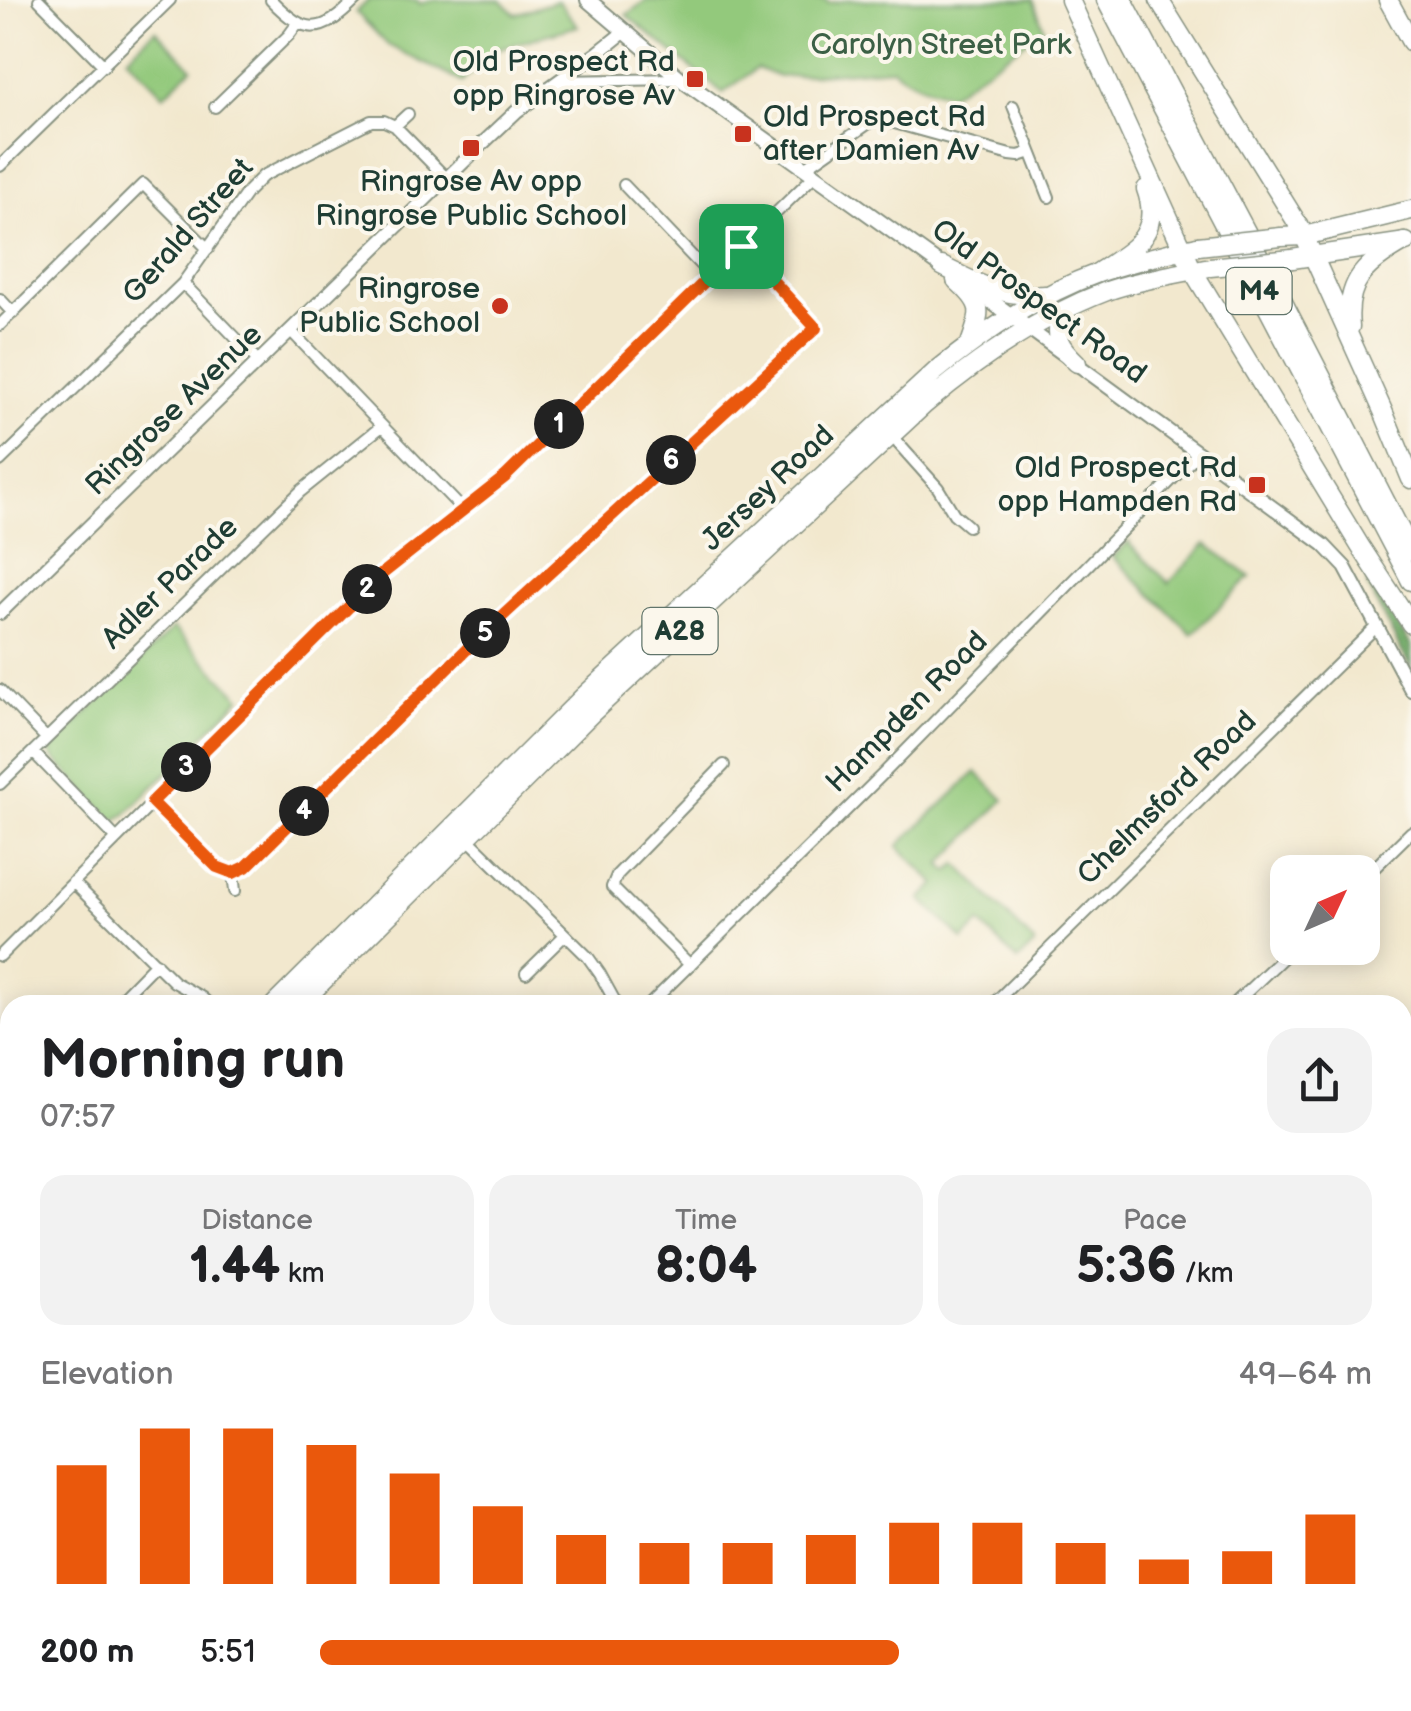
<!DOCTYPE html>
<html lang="en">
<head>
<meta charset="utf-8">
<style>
	body { margin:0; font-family:"Balsamiq Sans",sans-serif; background:#f2f2f2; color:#202124; height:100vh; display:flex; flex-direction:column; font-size:38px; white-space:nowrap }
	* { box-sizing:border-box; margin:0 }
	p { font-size:32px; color:#757577 }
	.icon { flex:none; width:55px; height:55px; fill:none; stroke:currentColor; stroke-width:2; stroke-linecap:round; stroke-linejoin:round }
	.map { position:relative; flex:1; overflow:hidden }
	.details { position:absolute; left:0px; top:995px; width:1412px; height:718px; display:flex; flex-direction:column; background:#fff; border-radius:30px 30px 0 0; box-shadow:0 5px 25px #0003 }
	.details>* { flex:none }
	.needle { width:65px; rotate:46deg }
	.controls { position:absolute; left:1270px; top:855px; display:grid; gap:20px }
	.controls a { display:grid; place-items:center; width:110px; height:110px; border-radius:20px; background:#fff; box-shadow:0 5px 25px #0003; font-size:50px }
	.pin { position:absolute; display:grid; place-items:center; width:85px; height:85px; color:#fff; margin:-42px; border-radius:20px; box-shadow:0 5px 15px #0006 }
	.km { position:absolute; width:50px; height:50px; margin:-25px; border-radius:50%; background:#222; color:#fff; font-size:28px; line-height:50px; text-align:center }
	.round { display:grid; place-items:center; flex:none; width:105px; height:105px; border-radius:30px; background:#f2f2f2 }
	.overview { display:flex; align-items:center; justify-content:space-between; height:170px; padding:0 40px }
	h1 { font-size:55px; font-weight:600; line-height:75px }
	.metrics { display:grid; grid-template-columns:repeat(3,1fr); gap:15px; height:170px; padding:10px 40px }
	.metrics div { display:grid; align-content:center; border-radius:25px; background:#f2f2f2; text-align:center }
	.metrics b { font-size:50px; font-weight:600 }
	.metrics small { font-size:28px; font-weight:400 }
	.metrics p { font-size:28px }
	.chart { height:280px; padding:20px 40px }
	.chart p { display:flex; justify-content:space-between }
	.chart svg { width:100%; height:180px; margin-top:10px; stroke:#ea580c; stroke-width:6 }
	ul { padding:0 40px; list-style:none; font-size:32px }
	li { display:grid; grid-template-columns:160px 120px 1fr; align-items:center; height:75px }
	li i { height:25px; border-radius:12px; background:#ea580c }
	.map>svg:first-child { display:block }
	.green { fill:#93c97b; stroke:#598358; stroke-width:2.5 }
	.forest { fill:#76ad6b; stroke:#4a7550; stroke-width:2.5 }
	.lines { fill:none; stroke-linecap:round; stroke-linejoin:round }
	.stream { stroke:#5fb5dc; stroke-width:2.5 }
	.minor-casing { stroke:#889281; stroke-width:14 }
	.tertiary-casing { stroke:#889281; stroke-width:16 }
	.secondary-casing { stroke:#889281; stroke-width:18 }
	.trunk-casing { stroke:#889281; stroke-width:21 }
	.motorway-casing { stroke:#889281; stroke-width:21 }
	.minor { stroke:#fff; stroke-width:10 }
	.tertiary { stroke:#fff; stroke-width:12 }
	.secondary { stroke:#fff; stroke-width:14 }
	.trunk { stroke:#fff; stroke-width:18 }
	.motorway { stroke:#fff; stroke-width:18 }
	.trunk-bridge-casing { stroke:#889281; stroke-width:21; stroke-linecap:butt }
	.trunk-bridge { stroke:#fff; stroke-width:18 }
	.route-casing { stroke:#fff; stroke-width:20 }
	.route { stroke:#ea580c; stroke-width:12 }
	.poi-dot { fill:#c8321e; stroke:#fbf7ec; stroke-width:4 }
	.labels { text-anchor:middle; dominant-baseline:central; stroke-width:8; stroke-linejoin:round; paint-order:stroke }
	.shield { fill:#fbf7ec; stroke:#61756b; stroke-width:2.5 }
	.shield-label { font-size:28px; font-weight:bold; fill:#1f3d34 }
	.park-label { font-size:30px; fill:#3c6046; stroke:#fbf7ec }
	.poi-label { font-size:30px; fill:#1f3d34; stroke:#fbf7ec; text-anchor:end }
	.street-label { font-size:30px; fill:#1f3d34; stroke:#fbf7ec }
</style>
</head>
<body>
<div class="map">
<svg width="1411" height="1711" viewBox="0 0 1411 1711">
	<rect width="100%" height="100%" fill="#fbf7ec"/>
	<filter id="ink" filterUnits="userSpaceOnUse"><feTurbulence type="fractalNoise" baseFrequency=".01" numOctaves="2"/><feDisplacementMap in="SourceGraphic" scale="20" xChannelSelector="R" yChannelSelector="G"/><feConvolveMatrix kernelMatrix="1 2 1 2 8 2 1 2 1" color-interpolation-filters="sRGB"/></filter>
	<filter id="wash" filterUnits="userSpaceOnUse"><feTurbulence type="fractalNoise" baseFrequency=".0048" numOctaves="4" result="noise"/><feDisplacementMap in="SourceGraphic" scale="40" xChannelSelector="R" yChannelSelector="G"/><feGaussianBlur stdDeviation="2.25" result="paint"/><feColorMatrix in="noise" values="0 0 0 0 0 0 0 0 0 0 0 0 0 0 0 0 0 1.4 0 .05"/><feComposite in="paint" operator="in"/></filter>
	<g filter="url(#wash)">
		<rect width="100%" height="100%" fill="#f2e8ce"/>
		<path class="green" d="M369,0h48l3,4 11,-4h70l14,14 43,-13 20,25 -82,23 -34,33 -74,-37 -32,-33z
			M647,0h178l3,3 24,-3h181l11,29 -94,65c-23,-6 -39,-11 -58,-26l-113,9 -22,-9 -34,25 -97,-78z
			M155,30l37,38 -28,27 -37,-38z
			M1129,541l2,5 38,37 37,-39 44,33 -58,57 -79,-77z
			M173,628l68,70 -115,116 -10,6 -4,-1 -58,-60 -5,-9z
			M976,772l28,28 -63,64 8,8 8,-8 78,80 -17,17 -38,-38 -17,17 -42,-41 15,-15 -38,-38z
			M772,1702h185l11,9h-205z"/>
		<path class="forest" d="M1371,580l40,66v23l-43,-82 -1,-5z"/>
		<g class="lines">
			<path class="stream" d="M624,1711l16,-9"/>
		</g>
	</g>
	<g filter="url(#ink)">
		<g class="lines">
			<g class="minor-casing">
				<path id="minor" d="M39,0l65,66
					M271,0c35,36 50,35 85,0
					M560,81l120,-2
					M1013,106l36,91
					M215,107l74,-72 8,-11
					M395,126l13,-12
					M0,166l170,-166
					M805,168l64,-45 11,-4 130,36 9,1 12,-4
					M624,185l87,91
					M183,283l76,79
					M0,299l13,14
					M0,325l143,-141 65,65
					M291,331l172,179
					M888,432l50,56 16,26 14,12
					M0,461l183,-178 65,-92 15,-15 108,-55h13l11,5 52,53
					M0,690l46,48
					M33,752l83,86
					M0,784l301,-293 81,-65
					M152,802l69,68 16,3 10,-6 223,-221 346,-319 -75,-81
					M466,837l122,120 12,17 17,31
					M233,873l2,18
					M1362,880l49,-48
					M73,882l101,100 27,15 9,8
					M0,956l385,-386 120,-93 310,-302
					M690,965l-78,-78 5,-12 107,-110
					M526,973l39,-38
					M115,1005l41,-42
					M649,1005l236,-233 314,-320
					M992,1005l385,-379
					M1233,1005l60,-57
					M1402,1090l9,-1
					M0,1121l10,-10
					M0,1305l10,-9
					M1402,1325l9,-6
					M1402,1494l9,-6
					M0,1501l10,12
					M0,1620l10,-10
					M1402,1663l9,-6
					M982,1702l11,9
					M1129,1702l7,9
					M1252,1702l5,9
					M1394,1702l6,9
					M163,1711l8,-8
					M252,1711l14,-9
					M1104,1711l9,-9"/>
			</g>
			<g class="tertiary-casing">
				<path id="tertiary" d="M1029,329l295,216 21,22 66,123
					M0,613l482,-469 35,-33 82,-59 25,-20"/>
			</g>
			<g class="secondary-casing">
				<path id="secondary" d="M588,0l93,79 266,191
					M969,285l60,44
					M1402,1055l9,-9
					M744,1711l8,-9"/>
			</g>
			<g class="trunk-casing">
				<path id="trunk" d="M1388,0l23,42
					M1281,237l23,-1 107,-26
					M1292,259l114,-17
					M942,266c37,19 61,31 103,29
					M956,280c28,25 26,30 14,64
					M1061,312c-6,27 -4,32 16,51
					M274,1005l309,-308 353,-326c49,-39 103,-77 162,-98 32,-11 66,-19 99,-27
					M299,1005l293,-292 332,-308c55,-47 115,-88 183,-114 31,-11 65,-16 98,-23
					M0,1245l10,-5
					M0,1264l10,-4"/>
			</g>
			<g class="motorway-casing">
				<path id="motorway" d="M1070,0l123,271 167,275 51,78
					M1106,0l305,581
					M1123,0l144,271 144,280
					M1159,0l142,229 82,182 28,68
					M1097,273c34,-23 66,-37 49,-84
					M1350,327c-5,-47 17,-64 54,-85"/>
			</g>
			<use href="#minor" class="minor"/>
			<use href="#tertiary" class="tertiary"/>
			<use href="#secondary" class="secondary"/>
			<use href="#trunk" class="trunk"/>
			<use href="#motorway" class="motorway"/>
			<g class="trunk-bridge-casing">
				<path id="trunk-bridge" d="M1198,246l83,-9
					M1210,267l82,-8"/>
			</g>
			<use href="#trunk-bridge" class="trunk-bridge"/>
		</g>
	</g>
	<g class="lines" filter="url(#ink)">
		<g class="route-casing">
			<path id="route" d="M741,246l75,82 -346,318 -224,221 -13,6 -16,-6 -65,-65 230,-228 123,-97z"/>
		</g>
		<use href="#route" class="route"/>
	</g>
	<g class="poi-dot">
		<rect x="685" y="69" width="20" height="20" rx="5"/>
		<rect x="733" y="124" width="20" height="20" rx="5"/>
		<rect x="461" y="138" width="20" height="20" rx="5"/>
		<circle cx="500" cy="306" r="10"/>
		<rect x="1247" y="475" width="20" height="20" rx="5"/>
	</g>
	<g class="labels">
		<g class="shield">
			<rect x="1226.5" y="268" width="65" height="46" rx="8"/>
			<rect x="642.5" y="608" width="75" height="46" rx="8"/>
		</g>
		<g class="shield-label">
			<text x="1259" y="291">M4</text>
			<text x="680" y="631">A28</text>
		</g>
		<g class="park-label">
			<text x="941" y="45">Carolyn Street Park</text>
		</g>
		<g class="poi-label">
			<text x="675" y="62">Old Prospect Rd<tspan x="675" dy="34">opp Ringrose Av</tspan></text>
			<text x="763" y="117" text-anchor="start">Old Prospect Rd<tspan x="763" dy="34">after Damien Av</tspan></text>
			<text x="471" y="182" text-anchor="middle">Ringrose Av opp<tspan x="471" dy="34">Ringrose Public School</tspan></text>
			<text x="480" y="289">Ringrose<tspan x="480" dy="34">Public School</tspan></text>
			<text x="1237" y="468">Old Prospect Rd<tspan x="1237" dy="34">opp Hampden Rd</tspan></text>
		</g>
		<g class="street-label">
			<text transform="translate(188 231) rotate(-49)">Gerald Street</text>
			<text transform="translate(1039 302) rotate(36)">Old Prospect Road</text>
			<text transform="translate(174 410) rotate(-44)">Ringrose Avenue</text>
			<text transform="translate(768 488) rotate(-43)">Jersey Road</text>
			<text transform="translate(170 583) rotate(-44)">Adler Parade</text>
			<text transform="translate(907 712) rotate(-45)">Hampden Road</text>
			<text transform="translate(1167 798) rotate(-44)">Chelmsford Road</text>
		</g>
	</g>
</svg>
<div class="controls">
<a><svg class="needle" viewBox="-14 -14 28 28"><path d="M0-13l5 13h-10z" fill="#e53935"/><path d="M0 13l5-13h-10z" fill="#757577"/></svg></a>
</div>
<div class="pin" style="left:741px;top:246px;background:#1e9e55"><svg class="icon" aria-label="arrive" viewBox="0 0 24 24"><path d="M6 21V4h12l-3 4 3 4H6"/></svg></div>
<b class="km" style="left:559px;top:424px">1</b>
<b class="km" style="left:367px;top:589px">2</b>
<b class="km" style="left:186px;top:767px">3</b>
<b class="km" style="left:304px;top:811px">4</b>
<b class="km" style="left:485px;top:633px">5</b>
<b class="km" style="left:671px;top:460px">6</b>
<section class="details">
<div class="overview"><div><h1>Morning run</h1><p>07:57</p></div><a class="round"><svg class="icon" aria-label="share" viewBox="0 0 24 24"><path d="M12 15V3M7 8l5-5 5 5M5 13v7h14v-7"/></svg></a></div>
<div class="metrics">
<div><p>Distance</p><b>1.44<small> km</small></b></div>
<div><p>Time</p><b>8:04</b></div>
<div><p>Pace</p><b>5:36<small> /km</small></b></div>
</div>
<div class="chart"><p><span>Elevation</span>49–64 m</p>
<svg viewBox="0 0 160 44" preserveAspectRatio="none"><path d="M5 44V15M15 44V6M25 44V6M35 44V10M45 44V17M55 44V25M65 44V32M75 44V34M85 44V34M95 44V32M105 44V29M115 44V29M125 44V34M135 44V38M145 44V36M155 44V27"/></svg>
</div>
<ul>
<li><b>200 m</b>5:51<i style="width:55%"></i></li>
</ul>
</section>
</div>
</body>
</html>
